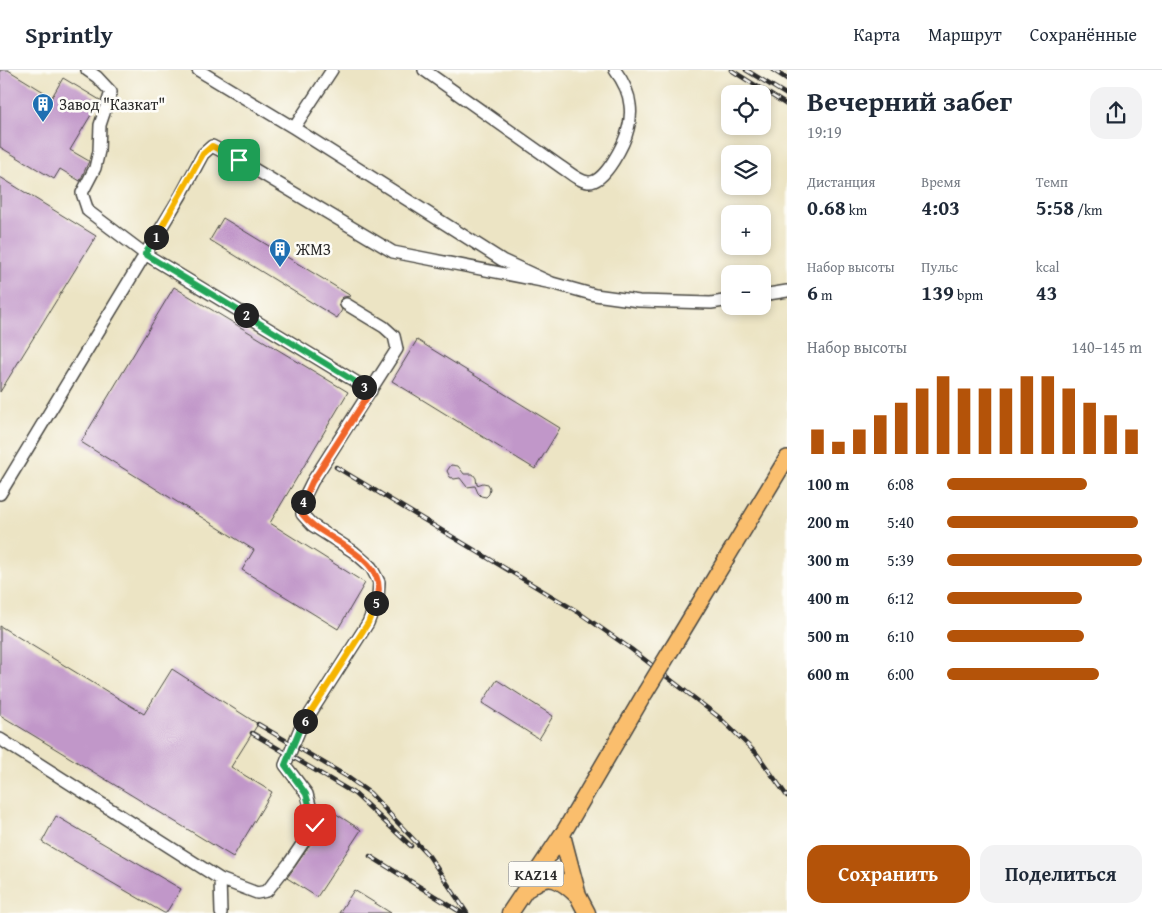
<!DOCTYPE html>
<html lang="ru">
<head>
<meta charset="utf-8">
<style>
	body { margin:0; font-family:"Gentium Book Plus",serif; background:#f2f2f3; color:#1f2937; height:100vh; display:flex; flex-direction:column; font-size:19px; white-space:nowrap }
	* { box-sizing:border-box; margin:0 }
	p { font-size:16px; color:#747a83 }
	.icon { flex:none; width:28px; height:28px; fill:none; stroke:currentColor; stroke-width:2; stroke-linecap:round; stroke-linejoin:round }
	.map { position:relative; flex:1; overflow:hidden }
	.drawer { display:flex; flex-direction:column; background:#fff; width:375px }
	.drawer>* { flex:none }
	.buttons { position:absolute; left:721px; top:15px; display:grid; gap:10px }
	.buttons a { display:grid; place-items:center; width:50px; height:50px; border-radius:10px; background:#fff; box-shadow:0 2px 8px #0003; font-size:25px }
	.pin { position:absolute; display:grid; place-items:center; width:42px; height:42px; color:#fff; margin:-21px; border-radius:10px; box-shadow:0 2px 8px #0006 }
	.km { position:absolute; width:25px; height:25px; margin:-12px; border-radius:50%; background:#222; color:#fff; font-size:14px; line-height:25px; text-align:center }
	.round { display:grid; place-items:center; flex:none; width:52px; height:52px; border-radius:15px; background:#f2f2f3 }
	.summary { display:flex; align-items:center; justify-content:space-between; height:85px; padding:0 20px }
	h1 { font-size:28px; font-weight:800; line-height:38px }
	.figures { display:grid; grid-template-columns:repeat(3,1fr); gap:8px; height:85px; padding:5px 20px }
	.figures div { display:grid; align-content:center }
	.figures b { font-size:21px; font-weight:800 }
	.figures small { font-size:14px; font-weight:400 }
	.figures p { font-size:14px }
	.chart { height:140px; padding:10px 20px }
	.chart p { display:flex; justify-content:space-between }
	.chart svg { width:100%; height:90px; margin-top:5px; stroke:#b45309; stroke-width:6 }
	.button { display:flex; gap:10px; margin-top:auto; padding:10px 20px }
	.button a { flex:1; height:58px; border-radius:15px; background:#b45309; color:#fff; font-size:20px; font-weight:800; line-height:58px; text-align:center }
	.button a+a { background:#f2f2f3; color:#1f2937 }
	ul { padding:0 20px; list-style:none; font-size:16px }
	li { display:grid; grid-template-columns:80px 60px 1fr; align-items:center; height:38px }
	li i { height:12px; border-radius:6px; background:#b45309 }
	header { display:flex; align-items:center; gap:30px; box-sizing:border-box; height:70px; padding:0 25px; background:#fff; border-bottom:1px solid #e0e1e3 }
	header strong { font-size:24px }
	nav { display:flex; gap:28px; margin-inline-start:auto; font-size:18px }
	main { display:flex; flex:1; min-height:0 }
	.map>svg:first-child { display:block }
	.building { fill:#c197c9 }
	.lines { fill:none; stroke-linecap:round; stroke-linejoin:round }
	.minor-casing { stroke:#484742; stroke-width:14 }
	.major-casing { stroke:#484742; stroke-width:18 }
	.highway-casing { stroke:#484742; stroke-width:19 }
	.minor { stroke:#fff; stroke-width:11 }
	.major { stroke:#fabe6d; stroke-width:15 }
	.highway { stroke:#fabe6d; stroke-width:16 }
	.rail-casing { stroke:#2b2b2b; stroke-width:4.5 }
	.rail { stroke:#fdfcf7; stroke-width:2.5; stroke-dasharray:8; stroke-linecap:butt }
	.major-bridge-casing { stroke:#484742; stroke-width:18; stroke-linecap:butt }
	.major-bridge { stroke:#fabe6d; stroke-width:15 }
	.split-1-casing { stroke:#fff; stroke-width:10 }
	.split-2-casing { stroke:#fff; stroke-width:10 }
	.split-3-casing { stroke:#fff; stroke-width:10 }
	.split-4-casing { stroke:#fff; stroke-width:10 }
	.split-5-casing { stroke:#fff; stroke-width:10 }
	.split-6-casing { stroke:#fff; stroke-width:10 }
	.split-7-casing { stroke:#fff; stroke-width:10 }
	.split-1 { stroke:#f5b400; stroke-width:6 }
	.split-2 { stroke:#22a559; stroke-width:6 }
	.split-3 { stroke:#22a559; stroke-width:6 }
	.split-4 { stroke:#f0652b; stroke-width:6 }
	.split-5 { stroke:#f0652b; stroke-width:6 }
	.split-6 { stroke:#f5b400; stroke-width:6 }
	.split-7 { stroke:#22a559; stroke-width:6 }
	.labels { text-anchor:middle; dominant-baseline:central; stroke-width:5; stroke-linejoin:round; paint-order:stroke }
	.shield { fill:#fdfcf7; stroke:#6a6a68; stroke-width:1 }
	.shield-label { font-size:15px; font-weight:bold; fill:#2b2b2b }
	.poi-label { font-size:16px; fill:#2b2b2b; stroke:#fdfcf7; text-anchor:start }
</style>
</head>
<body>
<header>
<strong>Sprintly</strong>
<nav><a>Карта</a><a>Маршрут</a><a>Сохранённые</a></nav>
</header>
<main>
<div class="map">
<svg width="787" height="843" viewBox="0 0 787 843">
	<rect width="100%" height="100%" fill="#fdfcf7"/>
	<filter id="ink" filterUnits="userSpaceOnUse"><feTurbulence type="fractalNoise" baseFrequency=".02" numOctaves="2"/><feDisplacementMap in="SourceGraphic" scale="10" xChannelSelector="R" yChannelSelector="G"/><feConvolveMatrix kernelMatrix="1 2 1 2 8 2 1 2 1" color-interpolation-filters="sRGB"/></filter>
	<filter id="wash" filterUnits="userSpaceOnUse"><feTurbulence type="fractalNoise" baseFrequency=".0096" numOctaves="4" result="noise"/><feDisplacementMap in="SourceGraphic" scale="20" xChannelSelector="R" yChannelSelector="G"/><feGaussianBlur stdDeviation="1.12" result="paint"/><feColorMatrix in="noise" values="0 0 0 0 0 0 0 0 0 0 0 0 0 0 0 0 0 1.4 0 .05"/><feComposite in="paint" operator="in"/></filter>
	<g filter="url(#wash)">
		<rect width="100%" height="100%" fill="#ece4c4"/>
		<g id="blocks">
			<path class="building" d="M0,0h8l44,27 11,-19 37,22 -30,50 19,11 -9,20 -20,-12 -6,10 -54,-32z
				M0,107l96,59 -96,156z
				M223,148l128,78 -8,1 -3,3 -1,4 3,6 -5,8 -127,-78z
				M174,217l174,105 -78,131 95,60 -27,46 -96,-59 12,-20 -173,-108z
				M417,270l143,88 -25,41 -143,-88z
				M451,395l7,1 6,8h9l3,4 1,7 6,-2 5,1 2,4 -1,6 -3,3 -5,-1 -3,-3 -3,-7 -8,1 -7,-9 -6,1 -4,-2 -3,-6z
				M0,556l144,88 28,-45 86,55 -27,43 41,25 -39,65 -233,-142z
				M497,610l56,36 -14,23 -57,-36z
				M330,740l31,20 -44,67 -30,-19 34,-49 1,-7z
				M56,746l125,73 -15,24h-2l-122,-71z
				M354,820l37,23h-52z"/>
		</g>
	</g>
	<g filter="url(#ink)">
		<use href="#blocks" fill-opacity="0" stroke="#484742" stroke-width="1"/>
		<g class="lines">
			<g class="minor-casing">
				<path id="minor" d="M87,0l10,7 14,15 -11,33 -1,26 -4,17 -13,25 6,18 57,43 226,137
					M198,0l96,58 208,132 50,23 43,12 44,6 72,2 19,-3
					M424,0l137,97c8,5 17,14 27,15 17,2 37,-40 40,-53 2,-7 3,-17 2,-24 -1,-13 -7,-24 -15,-35
					M294,58l38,-58
					M762,225l25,-4
					M0,424l181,-299 22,-41 9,-8 27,14 154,92 159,31
					M0,669l220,140 1,34
					M220,809l37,14 10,-2 23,-29 25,-37 -8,-31 -22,-29 14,-34 69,-108 10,-25 1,-16 -8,-15 -17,-15 -42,-27 -10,-11 1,-14 9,-18 85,-133 -3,-13 -10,-9 -38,-23"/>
			</g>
			<g class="major-casing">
				<path id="major" d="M673,577l114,-189
					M562,765l83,-142"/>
			</g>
			<g class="highway-casing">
				<path id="highway" d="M562,765l16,61 9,17
					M529,818c20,-18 32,-8 49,8
					M510,843l52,-78"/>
			</g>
			<use href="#minor" class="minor"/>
			<use href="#major" class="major"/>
			<use href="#highway" class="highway"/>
			<g class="rail-casing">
				<path id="rail" d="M731,0l56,35
					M746,0l41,25
					M773,0l14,9
					M336,397l242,145 53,37 89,69 37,36 30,42
					M258,654l88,52 24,17 59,63 38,57
					M252,663l103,61 56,52
					M370,786l92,57"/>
			</g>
			<use href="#rail" class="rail"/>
			<g class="major-bridge-casing">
				<path id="major-bridge" d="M645,623l28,-46"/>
			</g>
			<use href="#major-bridge" class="major-bridge"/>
		</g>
	</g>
	<g class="lines" filter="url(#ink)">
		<g class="split-1-casing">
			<path id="split-1" d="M156,167l47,-83 9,-8 27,14"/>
		</g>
		<g class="split-2-casing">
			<path id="split-2" d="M156,167l-11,17 101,61"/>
		</g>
		<g class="split-3-casing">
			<path id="split-3" d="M246,245l118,72"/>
		</g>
		<g class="split-4-casing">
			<path id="split-4" d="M303,432l9,-20 59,-91 -7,-4"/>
		</g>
		<g class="split-5-casing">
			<path id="split-5" d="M303,432l-1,12c3,4 7,8 11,11 24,19 79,38 63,78"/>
		</g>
		<g class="split-6-casing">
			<path id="split-6" d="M305,651l63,-98 8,-20"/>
		</g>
		<g class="split-7-casing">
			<path id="split-7" d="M305,651l-6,10 -14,34 21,29 9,31"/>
		</g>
		<use href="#split-1" class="split-1"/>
		<use href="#split-2" class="split-2"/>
		<use href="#split-3" class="split-3"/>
		<use href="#split-4" class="split-4"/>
		<use href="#split-5" class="split-5"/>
		<use href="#split-6" class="split-6"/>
		<use href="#split-7" class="split-7"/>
	</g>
	<defs>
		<g id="building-pin" transform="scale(1.125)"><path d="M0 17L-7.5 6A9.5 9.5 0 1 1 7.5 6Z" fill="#1f6fb2" stroke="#fdfcf7"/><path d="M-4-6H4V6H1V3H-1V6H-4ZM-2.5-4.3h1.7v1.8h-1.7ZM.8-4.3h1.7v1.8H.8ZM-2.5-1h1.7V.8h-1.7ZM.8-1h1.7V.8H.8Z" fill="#fff"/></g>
	</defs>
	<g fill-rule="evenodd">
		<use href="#building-pin" x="43" y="34"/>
		<use href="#building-pin" x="280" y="179"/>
	</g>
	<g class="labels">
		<rect class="shield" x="508.5" y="791.5" width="55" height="25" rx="4"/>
		<g class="shield-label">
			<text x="536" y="804">KAZ14</text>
		</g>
		<g class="poi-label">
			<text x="59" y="34">Завод "Казкат"</text>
			<text x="296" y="179">ЖМЗ</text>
		</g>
	</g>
</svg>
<div class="buttons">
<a><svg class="icon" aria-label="locate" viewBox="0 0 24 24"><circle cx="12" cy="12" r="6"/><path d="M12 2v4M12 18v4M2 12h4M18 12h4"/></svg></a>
<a><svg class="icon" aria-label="layers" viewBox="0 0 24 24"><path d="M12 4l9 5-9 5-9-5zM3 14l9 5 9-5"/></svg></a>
<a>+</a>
<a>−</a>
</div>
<div class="pin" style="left:239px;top:90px;background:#1e9e55"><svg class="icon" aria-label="arrive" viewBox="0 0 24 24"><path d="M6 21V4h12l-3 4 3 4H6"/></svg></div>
<div class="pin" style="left:315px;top:755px;background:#d93025"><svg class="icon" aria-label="check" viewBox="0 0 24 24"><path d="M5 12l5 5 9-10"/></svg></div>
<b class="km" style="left:156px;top:167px">1</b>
<b class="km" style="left:246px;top:245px">2</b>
<b class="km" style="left:364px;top:317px">3</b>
<b class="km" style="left:303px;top:432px">4</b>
<b class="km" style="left:376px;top:533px">5</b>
<b class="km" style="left:305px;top:651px">6</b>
</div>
<section class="drawer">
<div class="summary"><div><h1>Вечерний забег</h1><p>19:19</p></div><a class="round"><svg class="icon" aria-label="share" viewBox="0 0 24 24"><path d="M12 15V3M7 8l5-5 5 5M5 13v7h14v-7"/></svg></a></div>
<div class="figures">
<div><p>Дистанция</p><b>0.68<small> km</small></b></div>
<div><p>Время</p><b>4:03</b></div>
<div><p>Темп</p><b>5:58<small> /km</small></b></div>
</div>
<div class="figures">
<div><p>Набор высоты</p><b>6<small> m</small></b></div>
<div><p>Пульс</p><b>139<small> bpm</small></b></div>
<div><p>kcal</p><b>43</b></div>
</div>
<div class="chart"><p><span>Набор высоты</span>140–145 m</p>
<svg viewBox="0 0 160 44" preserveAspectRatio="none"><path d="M5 44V32M15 44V38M25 44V32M35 44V25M45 44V19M55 44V12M65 44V6M75 44V12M85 44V12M95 44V12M105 44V6M115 44V6M125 44V12M135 44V19M145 44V25M155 44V32"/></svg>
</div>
<ul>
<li><b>100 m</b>6:08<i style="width:72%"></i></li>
<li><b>200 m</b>5:40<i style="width:98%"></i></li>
<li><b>300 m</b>5:39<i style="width:100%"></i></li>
<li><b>400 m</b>6:12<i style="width:69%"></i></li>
<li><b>500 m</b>6:10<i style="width:70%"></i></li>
<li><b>600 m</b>6:00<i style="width:78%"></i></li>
</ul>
<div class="button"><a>Сохранить</a><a>Поделиться</a></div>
</section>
</main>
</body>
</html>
